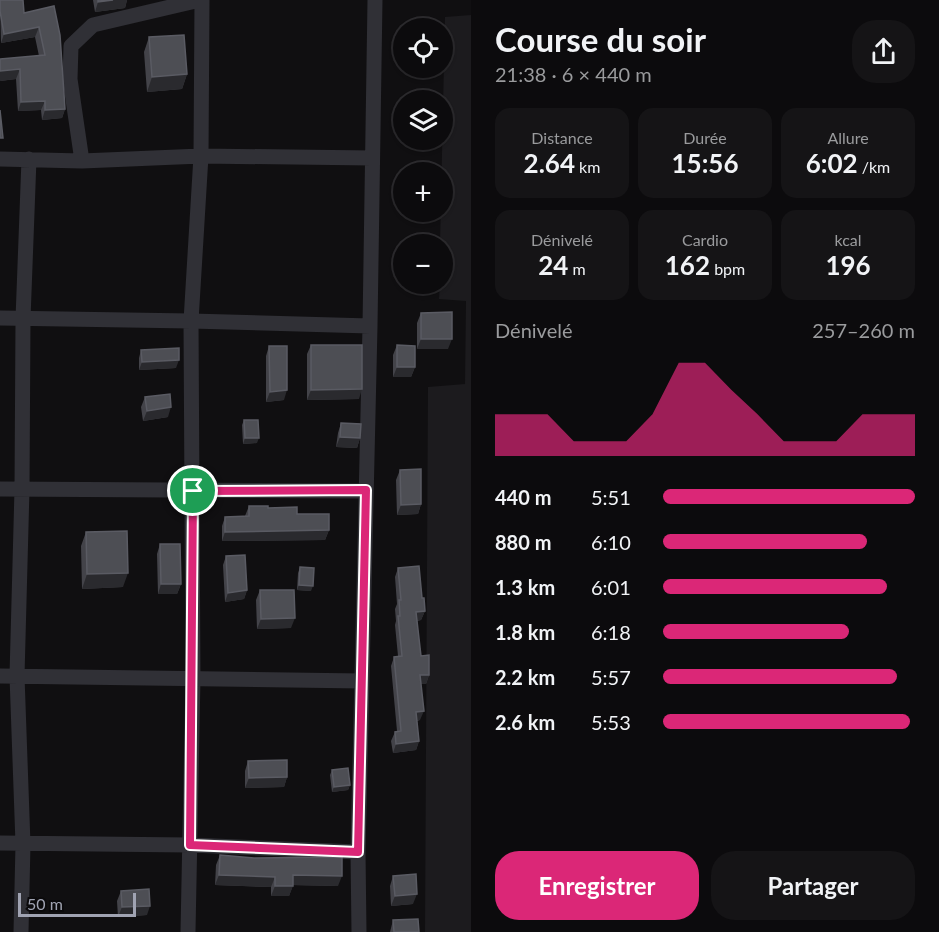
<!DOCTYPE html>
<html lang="fr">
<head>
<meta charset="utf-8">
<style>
	body { margin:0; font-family:Lato,sans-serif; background:#151416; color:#f1f3f6; height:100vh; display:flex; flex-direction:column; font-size:22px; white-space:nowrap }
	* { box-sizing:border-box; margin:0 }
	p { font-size:20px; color:#9a9b9d }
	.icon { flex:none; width:33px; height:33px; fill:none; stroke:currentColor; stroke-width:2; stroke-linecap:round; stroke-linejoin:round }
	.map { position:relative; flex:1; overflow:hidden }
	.details { display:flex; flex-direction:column; background:#0c0b0d; width:468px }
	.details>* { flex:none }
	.fabs { position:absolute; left:393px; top:18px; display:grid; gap:12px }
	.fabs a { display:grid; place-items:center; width:60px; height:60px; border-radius:50%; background:#0c0b0d; box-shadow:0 2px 4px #0004,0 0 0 2px #2c2b2e; font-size:30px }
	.scale { position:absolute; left:18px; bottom:15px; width:118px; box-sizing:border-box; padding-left:6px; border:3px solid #a0a3b2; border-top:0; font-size:16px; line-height:21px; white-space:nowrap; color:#a0a3b2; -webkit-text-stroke:4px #0b0a0c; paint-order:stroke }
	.pin { position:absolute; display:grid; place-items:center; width:51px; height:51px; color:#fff; margin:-26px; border:3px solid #fff; border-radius:50%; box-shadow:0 2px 6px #0007 }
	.round { display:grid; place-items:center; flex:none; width:63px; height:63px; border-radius:24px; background:#151416 }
	.overview { display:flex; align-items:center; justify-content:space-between; height:102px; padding:0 24px }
	h1 { font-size:33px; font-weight:700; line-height:45px }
	.metrics { display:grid; grid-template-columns:repeat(3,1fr); gap:9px; height:102px; padding:6px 24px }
	.metrics div { display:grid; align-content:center; border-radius:15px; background:#151416; text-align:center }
	.metrics b { font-size:26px; font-weight:700 }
	.metrics small { font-size:16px; font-weight:400 }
	.metrics p { font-size:16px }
	.chart { height:168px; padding:12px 24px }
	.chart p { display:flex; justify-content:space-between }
	.chart svg { width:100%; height:108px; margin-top:6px; fill:#db2777; opacity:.7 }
	.button { display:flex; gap:12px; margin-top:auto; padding:12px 24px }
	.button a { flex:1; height:69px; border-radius:24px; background:#db2777; color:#fff; font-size:24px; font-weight:700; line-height:69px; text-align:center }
	.button a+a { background:#151416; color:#f1f3f6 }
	ul { padding:0 24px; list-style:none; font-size:20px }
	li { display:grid; grid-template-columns:96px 72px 1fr; align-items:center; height:45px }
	li i { height:15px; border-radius:8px; background:#db2777 }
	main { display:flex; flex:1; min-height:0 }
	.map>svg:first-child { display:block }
	.built { fill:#1c1b1e }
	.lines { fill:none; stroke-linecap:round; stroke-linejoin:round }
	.minor { stroke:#303036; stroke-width:15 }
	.wall { fill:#434349 }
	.shaded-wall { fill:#2a2a2e }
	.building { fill:#4d4e54; stroke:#5a5b63; stroke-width:1.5 }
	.route-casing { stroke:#fff; stroke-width:12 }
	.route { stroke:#db2777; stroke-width:8 }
</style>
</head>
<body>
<main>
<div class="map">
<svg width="471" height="932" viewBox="0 0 471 932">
	<rect width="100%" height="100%" fill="#100f11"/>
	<path class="built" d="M471,15v917h-46l3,-545 37,-3 1,-83 -27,-2 1,-15h2v-40h-2l5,-227z"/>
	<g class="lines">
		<path class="minor" d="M0,159l82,2 119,-5 171,2
			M82,161l-12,-82 1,-33 22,-21 107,-25
			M0,318l191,3 179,5
			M0,489l366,2
			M0,676l362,5
			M0,843l190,2 168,7
			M21,932l2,-88 -6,-168 5,-187 1,-170 6,-160
			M188,932l5,-254 -2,-357 10,-165 1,-156
			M359,932l-1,-80 12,-526 5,-326"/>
	</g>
	<path class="wall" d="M0,0l24,13 30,-7 11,103 -3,9 -20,2 -1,-10 -23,1 -2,-32 -16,2 39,-25 -4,-19 -34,6z
		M93,0h34l-2,8 -30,4z
		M149,37l38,37 -5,15 -35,3 -3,-40z
		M421,313l27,36h-31v-26z
		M311,345l48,54 -52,1v-46z
		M397,345l18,22 -4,10h-18v-22z
		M269,346l15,54 -18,2v-46z
		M141,350l35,18 -37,2v-12z
		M145,397l23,20 -25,4 -2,-14z
		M244,420l13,23 -14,1 -1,-19z
		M341,423l19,15 -3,10 -21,-1 2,-14z
		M400,470l21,34 -3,10 -21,1 -1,-35z
		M249,506l19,2 29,6 32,16 -4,10 -103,1v-15l3,-9 20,-1z
		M86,532l37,55 -41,2 -1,-43z
		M160,544l21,40 -4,10h-19l-1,-40z
		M226,556l21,34 -3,9 -19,3 -2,-37z
		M300,567l11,24 -14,-1 1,-17z
		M398,568l24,30 3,13 -4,9 -4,1 4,35 8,19 -3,9h-5l-1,36 -3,1 2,20 -3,9 -23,3 -2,-12 4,-9 2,-1 -6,-65 3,-9 4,-1 -3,-31 1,-4 -1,-12 2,-5 -2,-27z
		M260,590l31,38 -34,1 -1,-29z
		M248,761l39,16 -3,10 -39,1v-17z
		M332,770l18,15 -2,5 -16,2 -2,-17z
		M220,855l118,31 -45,-1 -4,11h-18v-9l-56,-2 1,-20z
		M393,876l20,28 -22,2 -1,-20z
		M121,891l26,24 -29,2 -1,-16z
		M393,920l26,12h-29z"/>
	<path class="shaded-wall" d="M113,0h14l-2,8 -30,4 3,-10z
		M39,27l-4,10 -34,6 3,-9z
		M20,69l-4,10 -16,2v-10z
		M187,74l-5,15 -35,3 5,-15z
		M45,101l-4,9 -23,1 3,-9z
		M65,109l-3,9 -20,2 3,-10z
		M421,339h31l-4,10h-31z
		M179,360l-3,8 -37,2 3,-8z
		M397,367h18l-4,10h-18z
		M362,389l-3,10 -52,1 4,-10z
		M287,390l-3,10 -18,2 4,-10z
		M171,407l-3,10 -25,4 4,-10z
		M340,437l20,1 -3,10 -21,-1z
		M245,438h14l-2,5 -14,1z
		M421,504l-3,10 -21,1 4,-10z
		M329,530l-4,10 -103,1 3,-9z
		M128,573l-5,14 -41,2 5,-15z
		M161,584h20l-4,10h-19z
		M299,585l14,1 -2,5 -14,-1z
		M247,590l-3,9 -19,3 3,-9z
		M425,611l-4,9 -8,1 3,-9z
		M295,618l-4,10 -34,1 4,-10z
		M420,675h9l-3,9h-10z
		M424,711l-4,9 -7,1 3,-9z
		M419,741l-3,9 -23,3 3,-9z
		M287,777l-3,10 -39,1 4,-10z
		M350,785l-2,5 -16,2 2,-5z
		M219,875l56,2 -4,10 -56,-2z
		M293,875l49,1 -4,10 -49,-1z
		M275,886h18l-4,10h-18z
		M417,894l-4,10 -22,2 4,-10z
		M150,906l-3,9 -29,2 4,-10z"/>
	<path class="building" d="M0,0h23l1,13 30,-7 6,29 5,74 -20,1v-9l-24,1 -1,-33 -20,2v-12l45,-4 -6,-28 -35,7 -4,-23z
		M98,0h15l-15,2z
		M184,35l3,39 -35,3 -3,-40z
		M0,110l3,28h-3z
		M452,312v27h-31v-26z
		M311,345h51v44l-51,1z
		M397,345l18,1v21h-18z
		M269,346h18v44l-17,2z
		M179,348v12l-37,2 -1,-12z
		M170,394l1,13 -24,4 -2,-14z
		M244,420h14l1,18h-14z
		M341,423l20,1 -1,14 -20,-1z
		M421,469v35l-20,1 -1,-35z
		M249,506h19v2l29,-1v7h32v16l-104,2v-15l24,-1z
		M127,531l1,42 -41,1 -1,-42z
		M160,544h20l1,40h-20z
		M245,555l2,35 -19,3 -2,-37z
		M419,566l3,32h2l1,13 -9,1 5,44 8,-1v20h-9l4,36 -8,1 3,29 -23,3 -1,-12 6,-1 -7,-74 8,-1 -4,-40h2l-1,-16h2l-3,-32z
		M300,567l14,1 -1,18 -14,-1z
		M260,590h34l1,28 -34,1z
		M287,760v17l-38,1 -1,-17z
		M348,768l2,17 -16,2 -2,-17z
		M220,855l34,3 88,-1v19l-49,-1v11h-18v-9l-56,-2z
		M416,874l1,20 -22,2 -2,-20z
		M149,889l1,17 -28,1 -1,-16z
		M418,919l1,13h-25l-1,-12z"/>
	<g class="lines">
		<g class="route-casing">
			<path id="route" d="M366,490l-8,362 -168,-7 3,-354z"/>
		</g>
		<use href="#route" class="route"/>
	</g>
</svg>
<div class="fabs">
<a><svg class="icon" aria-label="locate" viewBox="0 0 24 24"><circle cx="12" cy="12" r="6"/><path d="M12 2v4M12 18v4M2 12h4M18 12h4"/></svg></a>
<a><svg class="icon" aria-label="layers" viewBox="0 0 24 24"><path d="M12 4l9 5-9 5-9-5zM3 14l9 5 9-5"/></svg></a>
<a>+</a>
<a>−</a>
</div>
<div class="scale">50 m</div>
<div class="pin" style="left:193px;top:491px;background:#1e9e55"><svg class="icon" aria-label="arrive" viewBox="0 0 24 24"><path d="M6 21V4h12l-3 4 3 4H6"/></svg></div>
</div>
<section class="details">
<div class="overview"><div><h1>Course du soir</h1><p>21:38 · 6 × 440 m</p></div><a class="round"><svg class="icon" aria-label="share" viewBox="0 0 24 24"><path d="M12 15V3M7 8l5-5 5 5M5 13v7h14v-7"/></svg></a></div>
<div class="metrics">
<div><p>Distance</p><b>2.64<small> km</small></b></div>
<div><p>Durée</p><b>15:56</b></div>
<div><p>Allure</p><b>6:02<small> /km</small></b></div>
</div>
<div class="metrics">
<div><p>Dénivelé</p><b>24<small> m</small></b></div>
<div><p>Cardio</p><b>162<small> bpm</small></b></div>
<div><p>kcal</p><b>196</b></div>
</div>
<div class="chart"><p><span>Dénivelé</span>257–260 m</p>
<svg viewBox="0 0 160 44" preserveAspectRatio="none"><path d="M0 44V27L10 27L20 27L30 38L40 38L50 38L60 27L70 6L80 6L90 17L100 27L110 38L120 38L130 38L140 27L150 27L160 27V44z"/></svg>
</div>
<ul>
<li><b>440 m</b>5:51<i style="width:100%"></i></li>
<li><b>880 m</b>6:10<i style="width:81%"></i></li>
<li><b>1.3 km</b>6:01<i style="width:89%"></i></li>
<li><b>1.8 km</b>6:18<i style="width:74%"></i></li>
<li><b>2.2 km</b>5:57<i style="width:93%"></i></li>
<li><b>2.6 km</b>5:53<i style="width:98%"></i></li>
</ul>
<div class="button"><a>Enregistrer</a><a>Partager</a></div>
</section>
</main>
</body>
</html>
